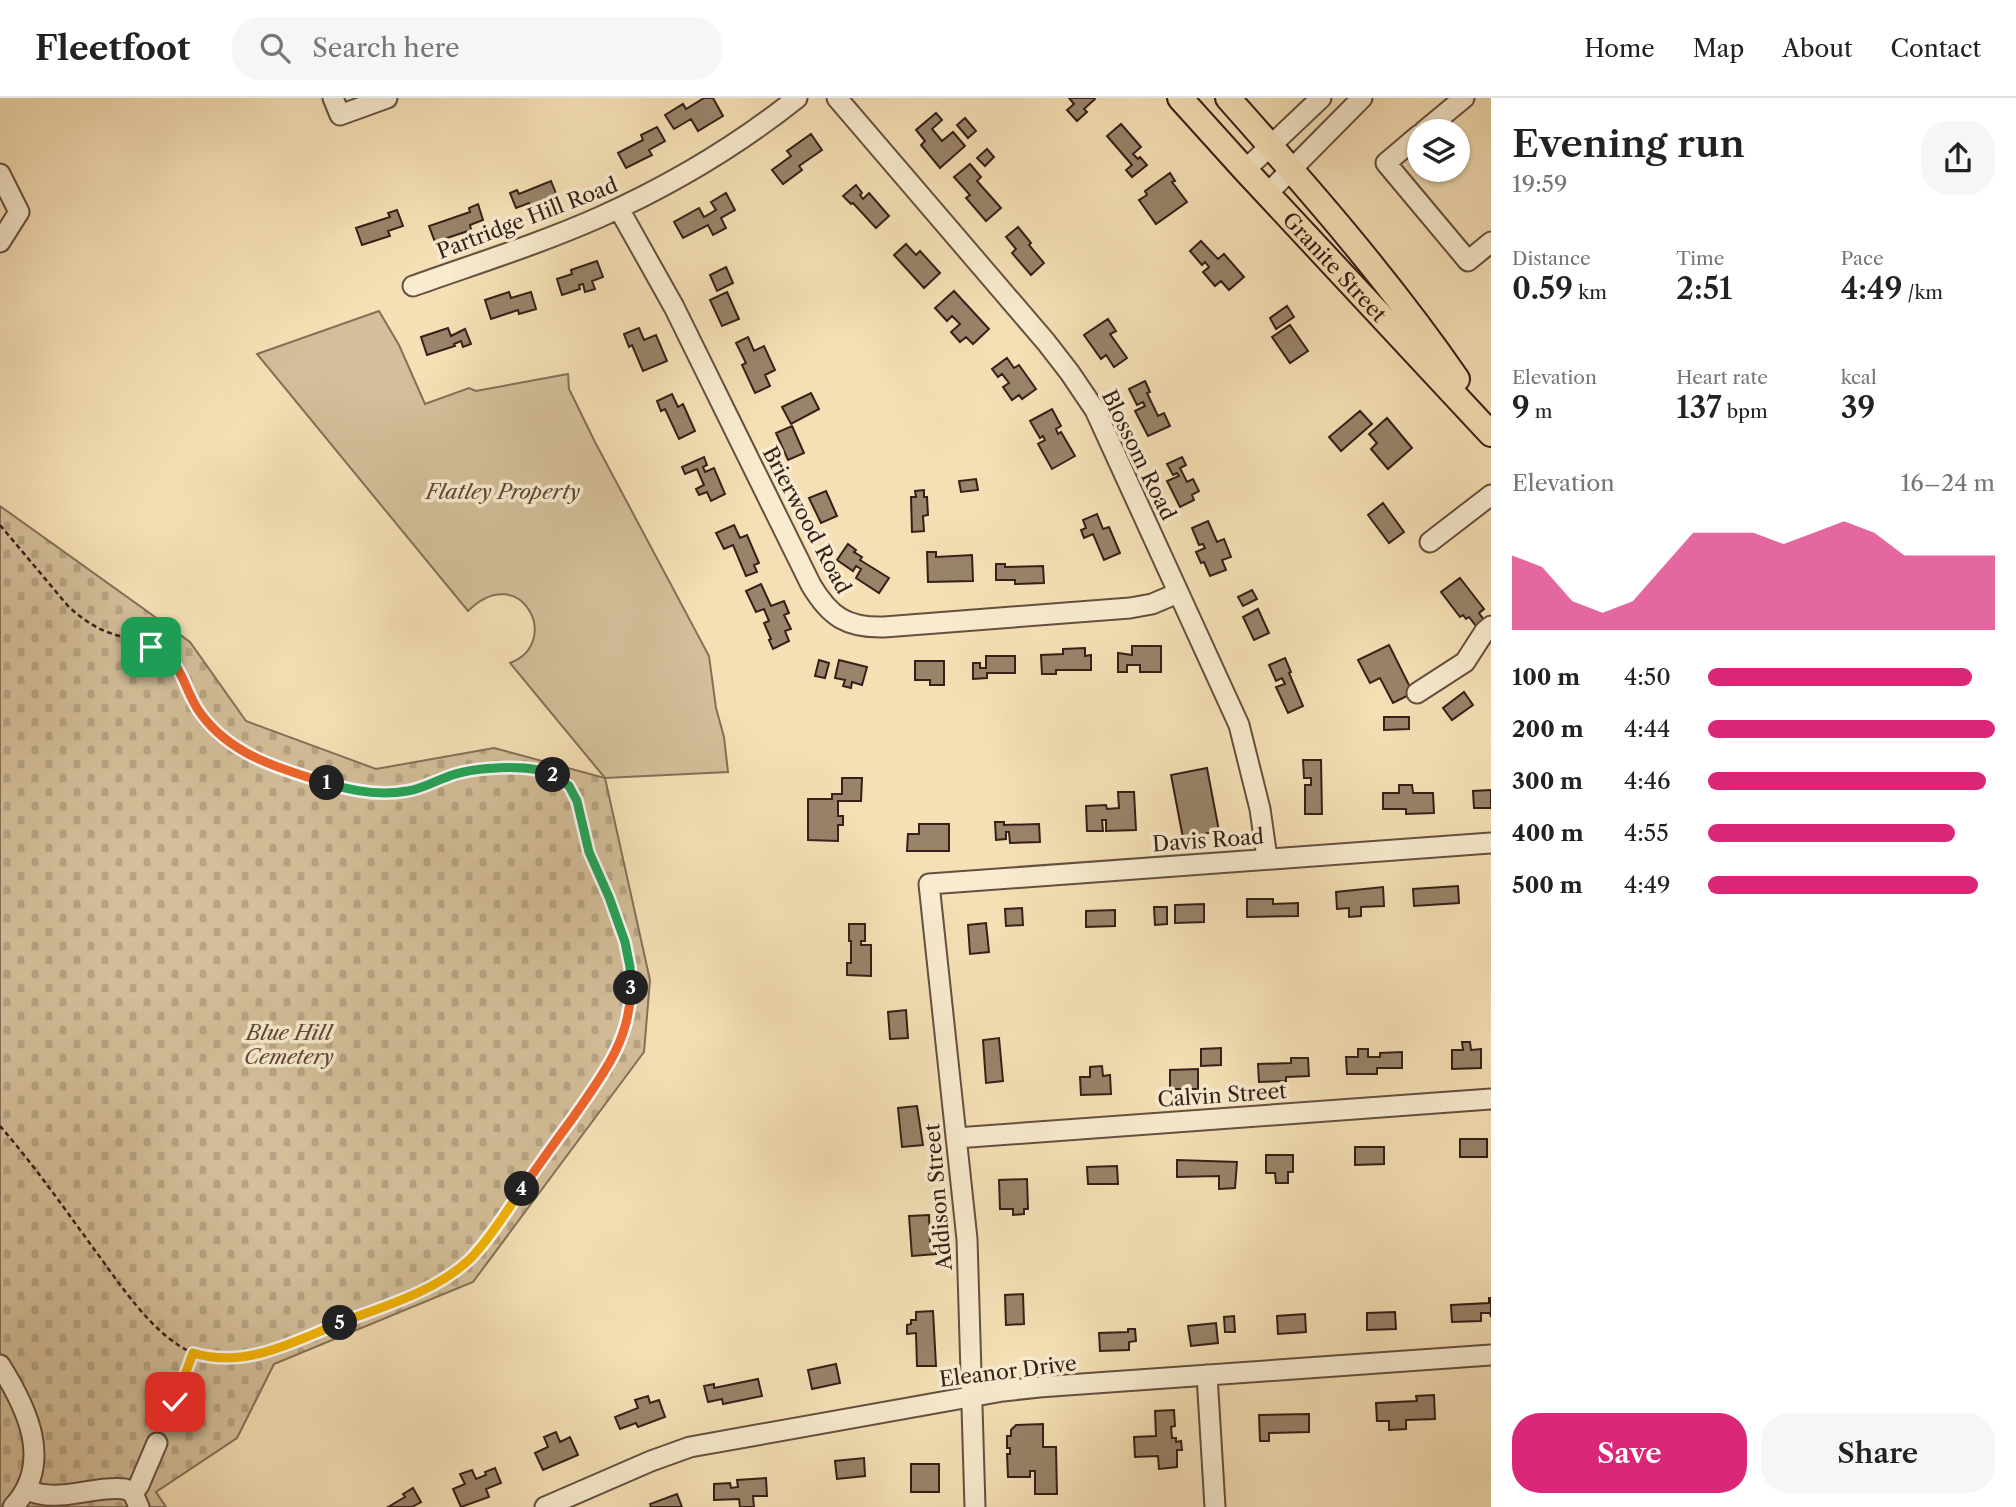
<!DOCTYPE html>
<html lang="en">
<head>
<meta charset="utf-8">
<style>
	body { margin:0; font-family:"Libre Caslon Text",serif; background:#f6f6f6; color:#222; height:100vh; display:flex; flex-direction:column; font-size:26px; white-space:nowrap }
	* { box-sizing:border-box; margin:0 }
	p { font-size:23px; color:#767676 }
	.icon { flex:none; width:38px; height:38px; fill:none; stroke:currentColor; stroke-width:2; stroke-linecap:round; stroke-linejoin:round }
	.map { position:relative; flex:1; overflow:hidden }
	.sheet { display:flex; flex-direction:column; background:#fff; width:525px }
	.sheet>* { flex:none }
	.buttons { position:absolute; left:1407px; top:21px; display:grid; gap:14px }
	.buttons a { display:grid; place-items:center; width:63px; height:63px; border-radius:50%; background:#fff; box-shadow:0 2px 5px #0004; font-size:35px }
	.pin { position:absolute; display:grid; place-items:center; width:60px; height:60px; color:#fff; margin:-30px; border-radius:14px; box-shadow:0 4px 10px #0006 }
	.km { position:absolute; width:35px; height:35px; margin:-18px; border-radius:50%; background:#222; color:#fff; font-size:19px; line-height:35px; text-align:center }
	.round { display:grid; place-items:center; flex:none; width:74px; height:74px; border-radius:28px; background:#f6f6f6 }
	.overview { display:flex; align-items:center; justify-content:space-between; height:119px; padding:0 21px }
	h1 { font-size:38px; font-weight:600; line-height:52px }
	.stats { display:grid; grid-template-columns:repeat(3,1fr); gap:10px; height:119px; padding:7px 21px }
	.stats div { display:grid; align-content:center }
	.stats b { font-size:30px; font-weight:600 }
	.stats small { font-size:19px; font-weight:400 }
	.stats p { font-size:19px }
	.chart { height:196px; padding:14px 21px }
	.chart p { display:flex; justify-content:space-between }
	.chart svg { width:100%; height:126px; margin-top:7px; fill:#db2777; opacity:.7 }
	.button { display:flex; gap:14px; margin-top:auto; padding:14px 21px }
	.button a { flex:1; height:80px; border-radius:28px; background:#db2777; color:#fff; font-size:28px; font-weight:600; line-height:80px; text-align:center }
	.button a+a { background:#f6f6f6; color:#222 }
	ul { padding:0 21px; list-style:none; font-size:23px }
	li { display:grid; grid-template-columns:112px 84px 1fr; align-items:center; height:52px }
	li i { height:18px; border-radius:9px; background:#db2777 }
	header { display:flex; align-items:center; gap:42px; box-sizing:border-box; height:98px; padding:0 35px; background:#fff; border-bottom:2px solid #e0e0e0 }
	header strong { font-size:33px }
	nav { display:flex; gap:38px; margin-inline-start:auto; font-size:24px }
	.search { width:490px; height:63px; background:#f6f6f6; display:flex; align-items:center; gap:18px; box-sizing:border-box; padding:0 24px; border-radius:28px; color:#767676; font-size:26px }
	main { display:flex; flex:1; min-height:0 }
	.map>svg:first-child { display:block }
	.cemetery { fill:url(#cemetery-stones); stroke:#846f59; stroke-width:2 }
	.park { fill:#d4bf9a; stroke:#846f59; stroke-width:2 }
	.building { fill:#99836a; stroke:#351f18; stroke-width:2 }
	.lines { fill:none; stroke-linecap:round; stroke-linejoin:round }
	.minor-casing { stroke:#654f3f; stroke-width:23 }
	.major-casing { stroke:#351f18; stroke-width:28 }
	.path { stroke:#351f18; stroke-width:2.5; stroke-dasharray:5 3.5; stroke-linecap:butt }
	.minor { stroke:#f8ebcf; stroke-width:19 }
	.major { stroke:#f5e0b5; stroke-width:24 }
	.split-1-casing { stroke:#fff; stroke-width:14 }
	.split-2-casing { stroke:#fff; stroke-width:14 }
	.split-3-casing { stroke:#fff; stroke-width:14 }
	.split-4-casing { stroke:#fff; stroke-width:14 }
	.split-5-casing { stroke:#fff; stroke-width:14 }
	.split-6-casing { stroke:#fff; stroke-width:14 }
	.split-1 { stroke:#f0652b; stroke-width:9 }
	.split-2 { stroke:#22a559; stroke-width:9 }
	.split-3 { stroke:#22a559; stroke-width:9 }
	.split-4 { stroke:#f0652b; stroke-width:9 }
	.split-5 { stroke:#f5b400; stroke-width:9 }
	.split-6 { stroke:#f5b400; stroke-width:9 }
	.labels { text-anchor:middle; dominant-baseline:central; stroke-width:7; stroke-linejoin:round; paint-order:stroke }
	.street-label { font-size:21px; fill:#351f18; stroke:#f8ebcf }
	.park-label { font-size:21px; font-style:italic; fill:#5d4738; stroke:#f8ebcf }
</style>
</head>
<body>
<header>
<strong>Fleetfoot</strong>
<div class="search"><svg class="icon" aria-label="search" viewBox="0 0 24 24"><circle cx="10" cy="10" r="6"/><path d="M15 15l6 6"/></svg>Search here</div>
<nav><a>Home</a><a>Map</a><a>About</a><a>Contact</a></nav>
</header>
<main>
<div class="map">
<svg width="1491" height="1409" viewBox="0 0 1491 1409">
	<defs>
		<pattern id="cemetery-stones" width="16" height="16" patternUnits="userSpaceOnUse" patternTransform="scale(1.75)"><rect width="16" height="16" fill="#d4bf9a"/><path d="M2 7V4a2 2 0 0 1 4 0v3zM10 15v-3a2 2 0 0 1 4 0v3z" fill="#b7a484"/></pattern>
	</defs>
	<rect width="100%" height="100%" fill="#f5e0b5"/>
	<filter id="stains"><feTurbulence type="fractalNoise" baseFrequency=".00286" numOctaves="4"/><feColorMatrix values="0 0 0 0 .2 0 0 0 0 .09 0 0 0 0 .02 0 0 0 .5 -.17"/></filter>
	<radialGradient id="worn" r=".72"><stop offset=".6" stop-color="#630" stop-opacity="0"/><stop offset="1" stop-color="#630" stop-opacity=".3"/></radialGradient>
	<path class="cemetery" d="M0,408l190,136 56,79 130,48 118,-21 111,30 45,202 -6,72 -171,230 -199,82 -37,74 -81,54 10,15h-166z"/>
	<path class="park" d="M379,213l20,34 26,59 44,-16 7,3 92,-17 1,15 26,53 114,214 7,52 8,29 4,35 -123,6 -95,-115c54,-21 10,-104 -42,-52l-211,-257z"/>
	<path class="building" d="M704,0h9l10,18 -25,15 -7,-12 -17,10 -9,-14 18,-11 3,5z
		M1069,0h25l1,1 -11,10 3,3 -10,9 -10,-11 7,-6z
		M936,15l6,7 -10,9 10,12 11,-9 12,14 -25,22 -19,-23 4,-4 -9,-11z
		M965,20l11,13 -8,7 -11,-13z
		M1121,26l20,23 -8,7 5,5 2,-2 7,8 -15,12 -6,-7 6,-5 -25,-29z
		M657,29l8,14 -16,9 3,5 -26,13 -8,-15 25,-13 -2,-5z
		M811,36l11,16 -23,16 3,4 -19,14 -11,-14 19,-14 -4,-5z
		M987,51l7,8 -9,9 -8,-8z
		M970,66l11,13 -4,4 24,27 -15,13 -20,-23 4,-3 -16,-18z
		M1170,75l5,8 -3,1 15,20 -31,22 -17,-24 8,-5 -2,-4z
		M551,83l6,15 -8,3 1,4 -19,7 -2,-7 -13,5 -6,-15 7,-3 2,4z
		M856,87l6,8 -2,2 3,4 6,-6 20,23 -13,12 -23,-25 -2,1 -8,-8z
		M726,95l9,17 -14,8 5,10 -13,7 -5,-10 -25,13 -9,-16 25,-14 5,9 12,-7 -5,-8z
		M478,106l5,16 -13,5 1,5 -36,12 -6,-16 41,-14 -1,-4z
		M397,112l6,16 -15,5 2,5 -28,9 -6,-17 34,-11 -2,-4z
		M1018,129l13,16 -2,2 15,18 -13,12 -19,-22 4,-4 -10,-12z
		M1201,143l17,18 6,-5 20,23 -15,13 -8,-9 -6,5 -12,-14 6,-5 -4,-5 -3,3 -12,-14z
		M906,146l10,11 4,-4 20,22 -16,15 -30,-33z
		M597,163l6,16 -11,4 3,8 -10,3 -2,-8 -4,1 1,4 -18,6 -5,-16 15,-5 -1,-4z
		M726,169l7,16 -16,8 -7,-16z
		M954,193l35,38 -16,15 -7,-7 -6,5 -9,-10 9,-8 -8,-8 -5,5 -12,-13z
		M509,194l2,6 20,-6 5,17 -17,5 -1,-4 -27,9 -6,-19z
		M727,194l12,27 -17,7 -12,-26z
		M1287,208l7,11 -18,12 -6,-11z
		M1108,221l8,12 -6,3 17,24 -13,9 -8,-12 -5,4 -17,-24z
		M1290,227l18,26 -18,12 -18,-26z
		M448,230l3,8 14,-7 6,15 -8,3 -2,-6 -7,3 1,2 -28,9 -6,-18z
		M639,230l5,12 12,-5 11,26 -24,10 -11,-26 -3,2 -5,-13z
		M748,239l6,14 10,-5 11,24 -10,5 5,11 -15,7 -13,-28 4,-2 -10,-20z
		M1007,260l7,10 5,-3 17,24 -14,10 -3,-4 -7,5 -9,-13 6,-4 -7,-9 -4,3 -6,-8z
		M1145,283l5,11 -3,1 11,23 6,-3 6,13 -22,10 -13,-25 10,-5 -2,-4 -6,3 -8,-16z
		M811,295l8,16 -28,15 -9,-17z
		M672,296l6,13 5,-3 12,27 -16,8 -14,-30 -4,2 -4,-10z
		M1052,311l9,17 -5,3 2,5 3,-2 14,24 -23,13 -14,-25 7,-4 -2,-4 -3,2 -10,-17z
		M1360,313l12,13 -31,27 -12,-14z
		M1387,320l25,30 -24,21 -17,-20 6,-6 -8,-9z
		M792,328l12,27 -16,7 -12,-27z
		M704,359l3,8 -4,2 2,5 9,-4 11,26 -14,7 -4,-9 -8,3 -3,-6 8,-4 -7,-16 -12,5 -3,-7z
		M1182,359l4,8 -6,3 7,14 6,-3 6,12 -7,4 2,5 -14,7 -13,-26 12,-5 -2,-3 -4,2 -6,-11z
		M976,381l2,11 -17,2 -2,-11z
		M924,392v7h3l1,18 -5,1 1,15 -12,1 -1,-35h5l-1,-6z
		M826,393l11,25 -16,7 -12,-25z
		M1383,405l21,29 -15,11 -21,-28z
		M1097,416l6,15 6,-2 11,26 -16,7 -11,-26 -9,4 -3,-8 5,-2 -3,-8z
		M1208,423l9,21 7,-3 7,18 -9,3 4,10 -16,6 -6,-14 -3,1 -5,-11 9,-4 -2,-4 -4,1 -7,-17z
		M734,427l6,13 7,-3 12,28 -5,2 3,7 -11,4 -13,-31 -9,4 -8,-16z
		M848,446l8,6 -2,2 8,5 -2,3 29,18 -10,15 -23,-15 5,-9 -5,-3 -3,5 -16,-11z
		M927,454h9v5l36,-2 1,26 -45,1z
		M996,466h9v3l38,-1 1,17 -29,1v-4h-19z
		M1460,480l24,31 -5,4 5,7 -8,6 -7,-9 -3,2 -3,-4 -3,2 -19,-25z
		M761,486l10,22 13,-5 5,12 -5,2 7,14 -6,2 4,10 -16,8 -4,-9 2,-1 -7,-16 5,-2 -5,-12 -8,3 -10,-21z
		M1252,492l5,9 -14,7 -5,-9z
		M1258,511l11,24 -15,7 -11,-23z
		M1389,547l24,48 -20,10 -13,-25 -10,5 -12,-23z
		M1132,548h29v26h-21v-7h-13v7h-9v-19l14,2z
		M1085,550v8l6,-1v15h-35v4h-14l-1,-19 22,-1v-5z
		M986,558h29v17h-28v5l-14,1v-16h7v5h6z
		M1285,560l6,14 -2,1 14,33 -15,7 -12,-26 9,-3 -3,-6 -6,3 -7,-16z
		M819,562l10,3 -4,15 -10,-2z
		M839,562l28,7 -5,18 -10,-3 -1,6 -8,-2 2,-6 -10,-2z
		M915,563h29v24h-14v-5h-15z
		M1464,594l9,13 -21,15 -9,-12z
		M1384,619h25v12l-25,1z
		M1303,662h18l1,54h-17v-29h6v-7h-7z
		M1207,670l12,63 -36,7 -12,-63z
		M842,680h20l-1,23h-23v15h5v9h-5v16l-30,-1v-41h24v-5h10z
		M1399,687h13l1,8h20l1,20 -28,1v-5h-23v-16h16z
		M1491,692v18h-17l-1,-17z
		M1118,694h16l2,38 -30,1v-11h-4l1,11h-16l-1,-25 20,-1 1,4 12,-1z
		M995,724h9v3l35,-1 1,18 -30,1 -1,-11h-3v7l-10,1z
		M919,726h30v27h-42l1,-17h11z
		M1458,788l1,17 -45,3 -1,-17z
		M1383,789l1,19 -23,1v9l-12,1v-9l-12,1 -1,-17z
		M1247,801h26v5l25,-1v13l-51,1z
		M1204,806v18l-29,1v-18z
		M1154,809h13v17l-12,1z
		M1022,810l1,17 -17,1 -1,-17z
		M1115,812v16l-29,1v-16z
		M986,825l3,29 -19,2 -2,-29z
		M849,826h16v17h-4v4h10v31l-24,-1v-12h4v-22h-2z
		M906,912l2,28 -18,1 -2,-27z
		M999,940l4,43 -17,2 -3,-43z
		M1462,944h8l1,8 10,-1v19l-29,1v-19h11z
		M1221,950v17l-20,1v-17z
		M1358,951h10v8h12v-4l22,-1v16h-25v6h-30l-1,-17h12z
		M1291,960h17l1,18 -23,1v4l-27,1 -1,-18 33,-1z
		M1102,968l1,10 7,-1 1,19 -30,1 -1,-18h10v-10z
		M1198,971v20h-28v-19z
		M917,1008l6,39 -21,2 -4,-39z
		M1460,1041h27v18h-27z
		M1355,1049h29v17l-29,1z
		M1266,1057h27v17h-5v11h-12l-1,-10h-9z
		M1177,1062l60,2 -2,26 -16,1v-13l-42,1z
		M1117,1068l1,18h-30l-1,-17z
		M1027,1081l1,30h-4v5l-11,1v-6h-13l-1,-29z
		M929,1117l1,28h5l1,11 -24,2 -3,-40z
		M1023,1196l1,30 -18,1 -1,-30z
		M1489,1200h2v19l-1,-4h-9v8l-29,1 -1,-17 38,-2z
		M933,1213l3,55h-19l-1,-33 -9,1v-9l4,-1v-4h5v-8z
		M1395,1214l1,17 -29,1v-17z
		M1305,1216l1,18 -28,2 -1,-18z
		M1234,1218l1,16h-10l-1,-15z
		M1216,1225l2,20 -27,3 -3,-20z
		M1128,1231h7l1,12 -7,1v8l-29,1 -1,-18 29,-1z
		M836,1266l4,19 -28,6 -4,-19z
		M758,1281l4,17 -39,8 -1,-5 -14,3 -4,-16 10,-2v4z
		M1434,1297l1,24 -29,1v9l-17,1v-9h-12l-1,-18 41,-2 -1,-5z
		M648,1298l2,7 9,-3 6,17 -27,10 -2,-4 -16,6 -5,-12 23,-9 -3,-8z
		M1174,1312l1,16 -4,1 1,11h4v4l5,-1 1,9h-5v17l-18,2 -1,-13 -23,1 -1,-20 22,-1 -1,-25z
		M1309,1316v18l-40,1v8h-9l-1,-26z
		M1043,1326v23h13l1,47h-22v-23h-5v6h-22l-1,-23h3v-6h-3v-12h4v-6l5,-5z
		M556,1334l4,10 10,-5 8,18 -35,15 -8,-17 13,-6 -4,-10z
		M864,1360l1,18 -28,3 -2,-18z
		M911,1366h28v28h-28z
		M495,1370l6,15 -15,6 3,8 -28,10 -8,-18 12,-5 -5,-10 12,-4 4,9 10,-4 -1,-3z
		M766,1380l1,18h-14l1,11h-14l-1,-8 -25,1v-16l16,-1 1,5 7,-1 -1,-7z
		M413,1390l8,14 -9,5h-24l17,-10 -2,-3z
		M677,1396l5,13h-31l-1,-3z"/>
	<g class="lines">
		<g class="minor-casing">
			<path id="minor" d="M333,0l7,17 47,-17
				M837,0l209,244 24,31 25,37 144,315 21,84 7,49
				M1424,33l40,-33
				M1419,37l-33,28 82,98 23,-19
				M1245,72l76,-72
				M0,76l19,38 -19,30
				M1267,96l95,-96
				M619,111l55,98 137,278c19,32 36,43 73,42l246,-19 22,-4 26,-11
				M413,188c62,-22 126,-42 187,-69 69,-31 137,-71 197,-119
				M1430,444l61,-47
				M1417,595l48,-31 20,-31 6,-5
				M956,1040l535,-39
				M0,1267c27,43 54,98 13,142
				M1207,1277l8,132
				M26,1391c30,16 67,-4 99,0l8,4 6,14
				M133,1395l6,-8 18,-42
				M545,1409l106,-46 39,-14 313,-56 36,-4 452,-32
				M975,1409l-8,-268 -38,-355 562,-41"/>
		</g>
		<g class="major-casing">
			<g id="major">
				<path id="s1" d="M1180,0l65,72 246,264"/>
				<path d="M1228,0c80,90 160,181 229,281"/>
			</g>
		</g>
		<path class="path" d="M0,427l68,81c12,11 24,20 39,26 20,7 42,11 59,23 19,14 21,40 35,59 9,12 21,25 34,33 32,21 107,45 145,46 16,1 33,-2 47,-7 9,-3 16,-8 25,-11 28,-8 78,-14 103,1 28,17 25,47 34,75 5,17 14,32 21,48 25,62 32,108 -2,167l-119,170c-36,48 -92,65 -146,86 -29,11 -57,24 -87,33 -20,4 -43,6 -63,-2 -40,-17 -73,-69 -99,-104 -30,-41 -60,-84 -94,-123
			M164,1330l29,-75"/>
		<use href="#minor" class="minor"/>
		<use href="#major" class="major"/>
	</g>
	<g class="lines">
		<g class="split-1-casing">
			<path id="split-1" d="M151,549c36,17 30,40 50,67 30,41 79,55 126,69"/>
		</g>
		<g class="split-2-casing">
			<path id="split-2" d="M327,685c25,8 53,13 80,8 14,-2 26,-9 40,-14 25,-10 82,-14 106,-2"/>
		</g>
		<g class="split-3-casing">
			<path id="split-3" d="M553,677l16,11 8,15 12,51 20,45 16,45 5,25 1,21"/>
		</g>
		<g class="split-4-casing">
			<path id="split-4" d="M522,1091c16,-23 33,-47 50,-70 29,-42 58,-77 59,-131"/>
		</g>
		<g class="split-5-casing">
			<path id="split-5" d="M340,1225c44,-17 95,-31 130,-64 20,-20 35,-46 52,-70"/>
		</g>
		<g class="split-6-casing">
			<path id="split-6" d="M175,1304l18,-49c52,16 100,-11 147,-30"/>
		</g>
		<use href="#split-1" class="split-1"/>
		<use href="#split-2" class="split-2"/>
		<use href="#split-3" class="split-3"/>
		<use href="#split-4" class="split-4"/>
		<use href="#split-5" class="split-5"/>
		<use href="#split-6" class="split-6"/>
	</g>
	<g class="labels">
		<g class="street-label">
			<text transform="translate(527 120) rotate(-21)">Partridge Hill Road</text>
			<text stroke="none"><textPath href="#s1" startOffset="229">Granite Street</textPath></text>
			<text transform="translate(1139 357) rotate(64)">Blossom Road</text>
			<text transform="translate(807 422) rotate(62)">Brierwood Road</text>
			<text transform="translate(1208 742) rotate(-4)">Davis Road</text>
			<text transform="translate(1222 997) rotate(-4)">Calvin Street</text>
			<text transform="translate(938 1099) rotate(-95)">Addison Street</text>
			<text transform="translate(1008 1273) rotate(-7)">Eleanor Drive</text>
		</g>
		<g class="park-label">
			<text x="503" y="393">Flatley Property</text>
			<text x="289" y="934">Blue Hill<tspan x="289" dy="24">Cemetery</tspan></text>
		</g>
	</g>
	<rect width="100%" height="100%" filter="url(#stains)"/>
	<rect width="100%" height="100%" fill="url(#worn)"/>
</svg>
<div class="buttons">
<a><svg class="icon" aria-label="layers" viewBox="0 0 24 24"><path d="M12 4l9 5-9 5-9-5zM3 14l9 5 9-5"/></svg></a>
</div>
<div class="pin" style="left:151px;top:549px;background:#1e9e55"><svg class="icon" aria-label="arrive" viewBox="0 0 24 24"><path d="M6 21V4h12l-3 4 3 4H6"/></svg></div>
<div class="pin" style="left:175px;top:1304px;background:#d93025"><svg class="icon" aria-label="check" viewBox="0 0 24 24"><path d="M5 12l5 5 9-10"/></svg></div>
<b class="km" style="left:327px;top:685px">1</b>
<b class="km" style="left:553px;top:677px">2</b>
<b class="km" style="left:631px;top:890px">3</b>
<b class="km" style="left:522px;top:1091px">4</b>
<b class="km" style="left:340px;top:1225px">5</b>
</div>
<section class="sheet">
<div class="overview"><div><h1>Evening run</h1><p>19:59</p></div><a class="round"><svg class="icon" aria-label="share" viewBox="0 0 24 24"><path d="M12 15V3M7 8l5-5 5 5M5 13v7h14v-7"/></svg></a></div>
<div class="stats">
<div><p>Distance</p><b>0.59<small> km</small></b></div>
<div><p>Time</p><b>2:51</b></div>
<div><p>Pace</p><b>4:49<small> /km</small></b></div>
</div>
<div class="stats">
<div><p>Elevation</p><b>9<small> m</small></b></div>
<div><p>Heart rate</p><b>137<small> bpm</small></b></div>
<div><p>kcal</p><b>39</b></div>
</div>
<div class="chart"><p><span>Elevation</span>16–24 m</p>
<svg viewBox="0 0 160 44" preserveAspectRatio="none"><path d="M0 44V18L10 22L20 34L30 38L40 34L50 22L60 10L70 10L80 10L90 14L100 10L110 6L120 10L130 18L140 18L150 18L160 18V44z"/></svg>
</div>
<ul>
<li><b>100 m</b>4:50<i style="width:92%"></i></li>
<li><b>200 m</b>4:44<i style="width:100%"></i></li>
<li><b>300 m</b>4:46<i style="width:97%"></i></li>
<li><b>400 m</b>4:55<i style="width:86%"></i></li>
<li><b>500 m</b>4:49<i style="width:94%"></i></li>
</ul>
<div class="button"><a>Save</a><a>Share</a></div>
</section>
</main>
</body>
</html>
